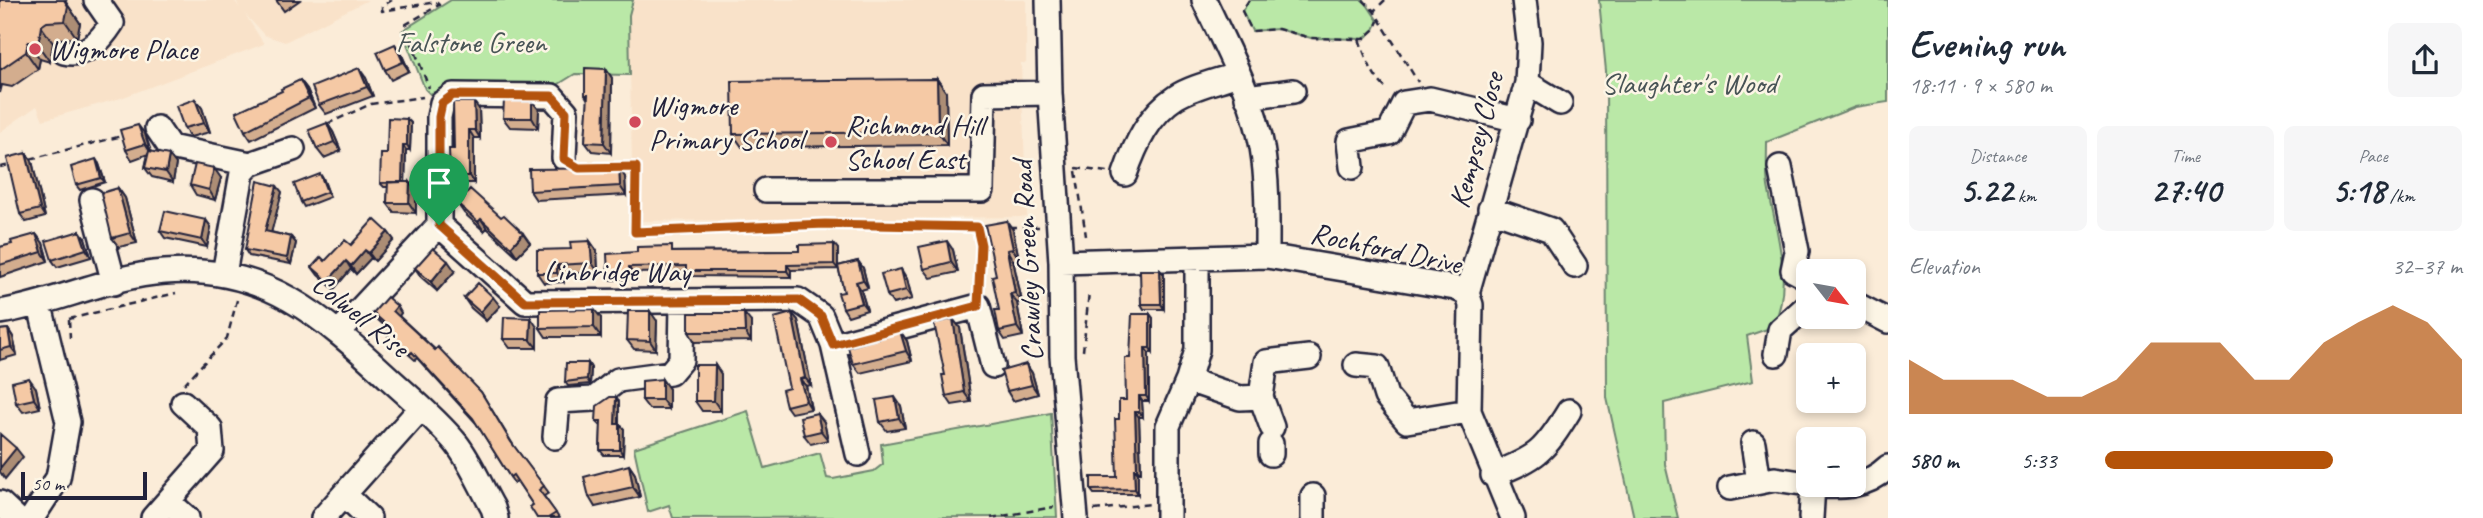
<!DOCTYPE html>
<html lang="en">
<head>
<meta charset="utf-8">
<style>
	body { margin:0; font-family:Caveat,sans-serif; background:#f6f6f7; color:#1f2937; height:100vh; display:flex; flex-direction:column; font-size:26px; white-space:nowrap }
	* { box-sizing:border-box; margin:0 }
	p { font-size:23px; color:#747a83 }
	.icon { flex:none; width:38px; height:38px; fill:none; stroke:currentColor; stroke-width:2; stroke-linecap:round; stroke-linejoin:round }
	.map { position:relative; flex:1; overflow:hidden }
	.details { display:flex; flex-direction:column; background:#fff; width:595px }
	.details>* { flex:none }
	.needle { width:46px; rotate:121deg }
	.tools { position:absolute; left:1796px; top:259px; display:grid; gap:14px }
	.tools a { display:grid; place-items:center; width:70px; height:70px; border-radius:10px; background:#fff; box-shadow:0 4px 10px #0003; font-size:35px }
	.scale { position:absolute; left:21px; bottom:18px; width:126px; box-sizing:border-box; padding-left:7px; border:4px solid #22223b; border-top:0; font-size:19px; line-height:24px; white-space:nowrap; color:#22223b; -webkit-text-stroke:5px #fcf5e5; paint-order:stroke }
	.pin { position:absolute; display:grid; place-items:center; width:60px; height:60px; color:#fff; margin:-72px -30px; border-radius:50% 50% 50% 0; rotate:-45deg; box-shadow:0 0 7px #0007 }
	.pin .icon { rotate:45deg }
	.round { display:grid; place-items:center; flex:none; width:74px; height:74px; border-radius:10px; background:#f6f6f7 }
	.summary { display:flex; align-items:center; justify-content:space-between; height:119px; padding:0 21px }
	h1 { font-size:38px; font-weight:600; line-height:52px }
	.metrics { display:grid; grid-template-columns:repeat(3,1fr); gap:10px; height:119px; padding:7px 21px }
	.metrics div { display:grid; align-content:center; border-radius:10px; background:#f6f6f7; text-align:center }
	.metrics b { font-size:35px; font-weight:600 }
	.metrics small { font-size:19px; font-weight:400 }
	.metrics p { font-size:19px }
	.chart { height:196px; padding:14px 21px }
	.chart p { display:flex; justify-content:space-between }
	.chart svg { width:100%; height:126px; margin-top:7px; fill:#b45309; opacity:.7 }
	ul { padding:0 21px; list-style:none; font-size:23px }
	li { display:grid; grid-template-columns:112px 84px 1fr; align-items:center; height:52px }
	li i { height:18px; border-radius:9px; background:#b45309 }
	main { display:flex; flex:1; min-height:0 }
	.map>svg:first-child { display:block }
	.built { fill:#f9e2c9 }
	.green { fill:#bae8a7; stroke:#6e8571; stroke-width:2 }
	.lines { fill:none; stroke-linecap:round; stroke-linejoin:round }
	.minor-casing { stroke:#22223b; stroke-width:28 }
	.path { stroke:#22223b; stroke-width:2.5; stroke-dasharray:7 5; stroke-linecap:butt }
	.minor { stroke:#fcf5e5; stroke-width:23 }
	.wall { fill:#d3ad8e; stroke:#22223b; stroke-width:2 }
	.shaded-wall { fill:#ac8d74; stroke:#22223b; stroke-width:2 }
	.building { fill:#f5c9a5; stroke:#22223b; stroke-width:2 }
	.route-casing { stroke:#fff; stroke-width:14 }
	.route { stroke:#b45309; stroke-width:9 }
	.poi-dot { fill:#d1495b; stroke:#fcf5e5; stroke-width:2.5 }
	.labels { text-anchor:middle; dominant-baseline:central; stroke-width:5; stroke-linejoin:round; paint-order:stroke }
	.park-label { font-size:30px; fill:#485456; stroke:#fcf5e5 }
	.poi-label { font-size:30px; fill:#22223b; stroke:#fcf5e5; text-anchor:start }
	.street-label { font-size:30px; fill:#22223b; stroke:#fcf5e5 }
</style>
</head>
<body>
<main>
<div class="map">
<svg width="1888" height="518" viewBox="0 0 1888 518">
	<rect width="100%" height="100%" fill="#fbecd8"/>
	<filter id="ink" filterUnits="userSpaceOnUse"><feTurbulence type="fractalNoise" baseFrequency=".0143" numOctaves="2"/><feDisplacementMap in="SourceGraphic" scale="14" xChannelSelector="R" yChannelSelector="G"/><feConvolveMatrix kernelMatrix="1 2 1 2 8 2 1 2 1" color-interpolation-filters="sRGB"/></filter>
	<g filter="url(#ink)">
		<path class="built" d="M0,0h234l5,7 -3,-7h132l-83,42 -21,-7 -19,-21 19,30 -143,54 -78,22 -6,-14 -37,26z
			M633,0h393v63h-5l6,154 -389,4 -1,-51 -5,-1 -3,-154z"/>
		<path class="green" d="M451,0h182l-4,15 1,60 -55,-1 -21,13 -11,-3c-36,1 -80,-7 -113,10l-5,-5 -23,-58z
			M1249,0h115l14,21 -4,9 -10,9 -53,-1 -33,-9 -26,2 -10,-20z
			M1599,0h289v102l-33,5 -88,35c0,15 -1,30 1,44 8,47 26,96 5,141l-26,9 6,45 -89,22 1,61 13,54h-44l-27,-120 -1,-327z
			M748,411l17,57 55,-15 7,25 6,1 41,-8 9,-7 -2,-20 170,-31 6,104 -384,1 -4,-13 -21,7 -14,-64z"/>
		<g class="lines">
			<g class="minor-casing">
				<path id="minor" d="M1048,0l2,93 11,169 1,94 14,162
					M1204,0c22,47 49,96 58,147 6,36 5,73 5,109
					M64,52c23,5 37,-12 48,-29l-16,-23
					M1527,83l33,20
					M1247,97l46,-6
					M157,128l13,19 80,17
					M1352,167l-3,-26 40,-8 15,-30 26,-4 88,21
					M1780,167l17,84 -4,19 15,8
					M1125,174c10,-29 24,-60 51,-77 17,-11 43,-16 62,-23
					M766,190h216l2,-96 66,-1
					M92,200l22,83
					M1490,209l61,21 24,36
					M439,225v-108l3,-14 11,-8 99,1 14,16 -2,46
					M1061,262l206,-6 188,32 12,5 4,12 -2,106 44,107
					M224,274l18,-101 8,-9 43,-15
					M1467,293l60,-210 2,-41 -5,-42
					M1853,303l35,18
					M0,312c56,-9 108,-36 165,-40 100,-8 158,45 226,108 22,20 46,40 65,63 15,19 25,44 37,65l3,10
					M339,332l100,-107 86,77 273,-2 23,16 12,29 25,109
					M833,345l145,-39 15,60
					M1776,354l4,-24 28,-25
					M1356,365l21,2 9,29 21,25 62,-10
					M1188,380l52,18 21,-1 5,-35 43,-5
					M1261,397l11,30
					M555,437l3,-36 36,-2 24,-19 52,-7 11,-13 1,-57
					M1753,443l6,39
					M1271,454v-10
					M1493,475c45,-18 51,-23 76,-64
					M1811,485c30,3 55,3 77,-18
					M1730,488l45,-9 33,5
					M345,495l24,23
					M1313,496v22
					M169,502l18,16
					M0,503l16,15
					M32,518l26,-40 10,-56 -28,-116
					M153,518l59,-67 -2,-23 -27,-25
					M323,518l98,-110
					M1168,518v-92l20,-46 9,-30v-90
					M1811,518l2,-33"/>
			</g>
			<path class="path" d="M392,0l-10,6v5l54,-9 3,3 -34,20 24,63
				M1249,0l-7,11 10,20 26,-2 33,9 48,1c7,19 13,38 29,51
				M1363,0l11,11
				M1385,0l-11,11 44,71
				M1359,39h5l10,-9 4,-9
				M327,124l44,-20 52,-7
				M30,159l92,-23
				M0,167l10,-2
				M582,168l54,-1 -1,65 190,-8 161,3
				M1076,168l31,4
				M1076,171l10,65
				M977,227l4,18 -2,41
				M1010,227h29
				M69,319l107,-26
				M69,320l1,18
				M1083,351l6,-59
				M184,384l43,-46 10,-38
				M1094,510l56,-6
				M991,518l63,-11"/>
			<use href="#minor" class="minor"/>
		</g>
		<path class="wall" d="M0,0h67l-2,1 15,22 -3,15 -18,1 -6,4 -3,19 -10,-3 -2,10 -26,18 -10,-2 -2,8z
			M276,0h24l-16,11z
			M401,53l8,18 -18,9 -6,-10z
			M606,69l6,9 -1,75 -19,-2 -7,-9 3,-42 -3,-5z
			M366,78l7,18 -47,18 -7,-9z
			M937,79l9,13 1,53 -205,2 -9,-13z
			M300,80l7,9 8,19 -64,32 -6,-9 37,-40z
			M195,99l7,9 8,24 -20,5 -6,-9z
			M532,101l7,9 -1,18 -28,-1 -7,-9z
			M479,109l1,29h-6v45h-19l-5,-7 4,-27z
			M407,119l4,4 -1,27h-4l-1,32h5l6,10v21l-22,-1 -7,-9 1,-16h-4l-4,-4 7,-29z
			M327,123l6,9 8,19 -17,7 -7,-9z
			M145,134l6,17 25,13 -3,18 -21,-5 -7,-9 3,-14 -16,6 -6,-10z
			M26,153l6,8 13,56 -19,5 -6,-8z
			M99,164l6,18 -25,8 -4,-5z
			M619,168l6,9 1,18 -90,5 -6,-9z
			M221,178l-6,22 -19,-5 -6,-10z
			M323,178l7,19 -26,10 -3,-5z
			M118,188l7,10 12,45 -18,4 -7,-9z
			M282,192l-11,40 20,5 5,6 -5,21 -42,-8 -4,-6z
			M457,203l73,40 -13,13 -30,-28 -3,3 -20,-18z
			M206,220l5,7 -4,20 -42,-9 -5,-7z
			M1013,230l6,29 -6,1 9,42 -5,1 6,33 -18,4 -6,-9v-21l-3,-35z
			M80,231l5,7 6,19 -34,10 -5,-7z
			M388,232l6,8 -19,21 -4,-3 -15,16 -5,-5 -17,20 -16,-14 -6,-8 13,-6 26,-16z
			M36,234l7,9 5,18 -48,16v-30l12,-3z
			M590,241l7,10 1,21 -34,2v8l-20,1 -7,-10 34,-24z
			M834,244l4,5v17l20,-5 5,7 5,20 -7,2 6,20 -19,6 -5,-8 1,-16 -6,-26v3l-47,1v7l-101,-1 -4,-4 -54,1 1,6 -21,1 -4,-5 29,-23 162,-1z
			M953,250l5,22 -27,6 -7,-9z
			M415,268l40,3 -18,20 -16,-14z
			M1164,274v35h-20l-3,-5z
			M907,279l5,20 -19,5 -6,-9z
			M464,298l36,8 -14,15 -15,-13z
			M397,306l4,7 -2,3 82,76 33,54 35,47 -5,3 15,22h-22l-4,-13 -16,-24 -3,2 -4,-6 -34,-54 -59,-65 -2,2 -26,-23 -5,-7 3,-2 -10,-9 -4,-6z
			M1150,314l3,4v35h-4v48h-7l1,16h-4l2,56h-3v21h-44l-3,-4 26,-13 2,-58 7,-19 4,-42z
			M601,318v19h-55l-6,-9z
			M953,319l7,9 11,74 -19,3 -6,-9 -1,-21z
			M798,320l13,65 -5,1 5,23 -20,4 -5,-7 3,-18z
			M657,321l-1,29 -22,-1 -7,-9z
			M751,322v19l-56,1 -6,-10z
			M537,327v21h-27l-7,-9z
			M8,329l5,8 4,18 -17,5v-30z
			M900,331l7,10 5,20 -52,12 -7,-9z
			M588,363l3,5 -1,16 -22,2 -3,-4z
			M1026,364l6,9 6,21 -25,7 -6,-10z
			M715,365l6,9v37h-19l-7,-10z
			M36,388l4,20 -17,4 -7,-9z
			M669,389v20h-20l-7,-9z
			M619,402v22l5,5 -1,26h-19l-4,-5 1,-24 -5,-5z
			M901,406l4,22 -18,3 -7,-9z
			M824,422l4,18 -17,4 -7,-9z
			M629,465l6,9 5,23 -45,10 -6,-10z"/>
		<path class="shaded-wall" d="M65,1l15,22 -3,15 -12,-17z
			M41,26l12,17 -3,19 -12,-17z
			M28,42l12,17 -2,10 -12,-17z
			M395,44l6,9 8,18 -6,-9z
			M359,68l7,10 7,18 -6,-9z
			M606,69l6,9 -1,75 -7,-10z
			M937,79l9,13 1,53 -9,-13z
			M300,80l7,9 8,19 -6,-10z
			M195,99l7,9 8,24 -6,-9z
			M532,101l7,9 -1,18 -6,-10z
			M474,102l5,7 1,29 -5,-8z
			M407,119l4,4 -1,27 -3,-5z
			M327,123l6,9 8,19 -7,-9z
			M138,125l7,9 6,19 -6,-9z
			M469,130l5,8v45l-5,-7z
			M403,145l3,5 -1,38 -4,-5z
			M26,153l6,8 13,56 -5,-8z
			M169,155l7,9 -3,18 -7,-10z
			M96,159l3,5 6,18 -4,-4z
			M214,168l7,10 -6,22 -6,-10z
			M619,168l6,9 1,18 -6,-9z
			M320,174l3,4 7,19 -3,-5z
			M410,182l6,10v21l-7,-10z
			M277,186l5,6 -12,45 -5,-6z
			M118,188l7,10 12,45 -7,-10z
			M481,219l6,9 -3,3 -6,-9z
			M206,220l5,7 -4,20 -5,-7z
			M1007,221l6,9 6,29 -6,-10z
			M80,231l5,7 6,19 -5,-8z
			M388,232l6,8 -19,21 -6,-8z
			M523,233l7,10 -13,13 -6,-9z
			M36,234l7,9 5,18 -6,-9z
			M291,237l5,6 -5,21 -4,-6z
			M590,241l7,10 1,21 -6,-9z
			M947,241l6,9 5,22 -7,-10z
			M834,244l4,5v20l-4,-5z
			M365,250l6,8 -15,16 -5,-8z
			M1007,250l6,10 9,42 -7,-9z
			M346,261l5,8 -17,20 -6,-8z
			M448,261l7,10 -18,20 -6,-9z
			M858,261l5,7 5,20 -5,-8z
			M557,265l7,9v8l-7,-9z
			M787,265l4,5v7l-4,-6z
			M629,267l3,6 1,6 -4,-5z
			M901,269l6,10 5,20 -6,-9z
			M1160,270l4,4v35l-3,-5z
			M856,282l5,8 6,20 -5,-7z
			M1010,294l7,9 6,33 -6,-9z
			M493,297l7,9 -14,15 -6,-9z
			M397,306l4,7 -3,4 -5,-6z
			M594,309l7,9v19l-7,-10z
			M650,311l7,10 -1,29 -6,-9z
			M744,313l7,9v19l-6,-9z
			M792,313l6,7 13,65 -6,-7z
			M1150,314l3,4v35l-3,-5z
			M531,318l6,9v21l-7,-9z
			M953,319l7,9 11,74 -7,-10z
			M8,329l5,8 4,18 -6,-8z
			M900,331l7,10 5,20 -6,-10z
			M1145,348l4,5v48l-3,-5z
			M588,363l3,5 -1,16 -3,-5z
			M1026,364l6,9 6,21 -6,-9z
			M715,365l6,9v37l-7,-10z
			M29,378l7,10 4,20 -6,-9z
			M662,379l7,10v20l-7,-9z
			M800,379l6,7 5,23 -5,-8z
			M1139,396l3,5 1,16 -4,-5z
			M616,397l3,5v27l-4,-5z
			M895,397l6,9 4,22 -6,-10z
			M1135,412l4,5 2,56 -4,-4z
			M817,413l7,9 4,18 -7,-9z
			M620,424l4,5 -1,26 -3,-5z
			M16,448l7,9 -18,22 -5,-7v-4z
			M629,465l6,9 5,23 -7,-10z
			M1134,469l4,4v21l-3,-5z"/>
		<path class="building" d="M0,0h64l4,6 -3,15 -18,1 -6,4 -3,19 -10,-3 -2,10 -26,18z
			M395,44l8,18 -18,8 -8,-18z
			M359,68l8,19 -48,18 -7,-18z
			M585,68l21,1 -2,74 -19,-1 3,-47h-3z
			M937,79l1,53 -205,2 -1,-53z
			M300,80l9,18 -64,33 -9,-19 46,-21 -1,-2z
			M195,99l9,24 -20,5 -8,-22z
			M504,100l28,1v17h-29z
			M453,102h21l1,28h-6v46h-19l-1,-27h5z
			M388,118l19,1v26h-4l-1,37 -22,1 1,-29h6z
			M327,123l7,19 -17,7 -8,-19z
			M138,125l7,19 -19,6 -6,-20z
			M149,151l20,4 -3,17 -21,-4z
			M26,153l14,56 -20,5 -13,-56z
			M96,159l5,19 -25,7 -5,-18z
			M195,164l19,4 -5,22 -19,-5z
			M619,168l1,18 -90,5 -1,-22z
			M320,174l7,18 -26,10 -7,-18z
			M258,181l19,5 -12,45 26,6 -4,21 -42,-8z
			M388,182h22l-1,21h-22z
			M118,188l12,45 -18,5 -11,-45z
			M470,189l31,28 3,-2 19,18 -12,14 -30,-28 -3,3 -21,-19z
			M165,211l41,9 -4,20 -42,-9z
			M374,219l14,13 -19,21 -4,-3 -14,16 -5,-5 -18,20 -16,-14 9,-10 4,4 20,-21 6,5z
			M1007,221l6,28 -6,1 8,43 -5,1 7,33 -18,4 -4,-21h4l-7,-34 4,-1 -11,-50z
			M80,231l6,18 -34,11 -6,-19z
			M36,234l6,18 -42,13v-18l12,-3 -1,-3z
			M590,241l2,22 -35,2v8h-20v-23l34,-1 -1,-7z
			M947,241l4,21 -27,7 -5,-22z
			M834,244v20l-47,1v6h-101v-5l-57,1v7l-21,1 -1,-21 30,-2v-5l35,-1v6l127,-1v-6z
			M433,248l15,13 -17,21 -16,-14z
			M858,261l5,19 -7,2 6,21 -19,5 -5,-15 6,-1 -6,-26z
			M901,269l5,21 -19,5 -6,-21z
			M1140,270h20l1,34h-20z
			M478,283l15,14 -13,15 -16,-14z
			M387,297l10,9 -4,5 42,39 3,-3 43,45 30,50 33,44 -5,4 17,23 -8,5h-11l-7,-11 3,-2 -20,-30 -3,2 -37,-59 -61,-66 -2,2 -26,-24 4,-4 -15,-13z
			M594,309v18l-54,1v-18z
			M628,311h22v30l-23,-1z
			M689,313h55l1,19h-56z
			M792,313l13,65 -5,1 6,22 -20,5 -4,-16 7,-2 -15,-70z
			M1132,314h18v34h-5l1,48h-7v16h-4l2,57h-3l1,20 -44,1v-13h26l-2,-58h4v-19h7l-1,-42h5z
			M504,317l27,1 -1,21h-27z
			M953,319l11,73 -18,4 -4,-21h3l-11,-52z
			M8,329l3,18 -11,3v-20z
			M900,331l6,20 -53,13 -5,-17z
			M566,363h22l-1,16 -22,3z
			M1026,364l6,21 -25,6 -6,-20z
			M695,365h20l-1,36h-19z
			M29,378l5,21 -18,4 -4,-21z
			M662,379v21h-20v-19z
			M610,397h6l-1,27h5v26h-20l1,-29h-5l1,-15z
			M895,397l4,21 -19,4 -4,-22z
			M817,413l4,18 -17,4 -4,-18z
			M0,434l16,14 -16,20z
			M629,465l4,22 -44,10 -5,-20z"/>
	</g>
	<g class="lines" filter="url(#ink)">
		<g class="route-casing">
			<path id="route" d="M453,95l99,1 14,16 -2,47 15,9 57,-1 -1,65 190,-8 152,3 4,18 -3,61 -145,39 -12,-29 -22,-16 -274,2 -86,-77v-108l3,-14z"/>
		</g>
		<use href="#route" class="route"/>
	</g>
	<g class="poi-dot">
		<circle cx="35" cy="49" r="7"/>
		<circle cx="635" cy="122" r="7"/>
		<circle cx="831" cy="142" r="7"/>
	</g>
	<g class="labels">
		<g class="park-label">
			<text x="471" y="42">Falstone Green</text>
			<text x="1689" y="83">Slaughter's Wood</text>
		</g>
		<g class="poi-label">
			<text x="49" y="49">Wigmore Place</text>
			<text x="649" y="105">Wigmore<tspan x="649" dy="34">Primary School</tspan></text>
			<text x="845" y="125">Richmond Hill<tspan x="845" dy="34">School East</tspan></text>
		</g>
		<g class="street-label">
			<text transform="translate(1476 140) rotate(-75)">Kempsey Close</text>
			<text transform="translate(1386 248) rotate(12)">Rochford Drive</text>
			<text transform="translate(1027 261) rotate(-93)">Crawley Green Road</text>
			<text x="617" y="271">Linbridge Way</text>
			<text transform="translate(361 315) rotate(39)">Colwell Rise</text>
		</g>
	</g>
</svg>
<div class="tools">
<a><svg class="needle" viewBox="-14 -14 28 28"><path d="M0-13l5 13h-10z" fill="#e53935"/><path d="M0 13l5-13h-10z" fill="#747a83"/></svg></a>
<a>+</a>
<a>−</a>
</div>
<div class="scale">50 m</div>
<div class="pin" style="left:439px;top:225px;background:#1e9e55"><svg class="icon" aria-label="arrive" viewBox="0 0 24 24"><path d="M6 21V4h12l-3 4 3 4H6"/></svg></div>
</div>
<section class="details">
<div class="summary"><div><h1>Evening run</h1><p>18:11 · 9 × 580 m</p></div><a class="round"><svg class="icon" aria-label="share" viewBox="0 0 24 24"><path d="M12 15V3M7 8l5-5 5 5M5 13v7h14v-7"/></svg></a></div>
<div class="metrics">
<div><p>Distance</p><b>5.22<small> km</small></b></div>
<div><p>Time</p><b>27:40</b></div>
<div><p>Pace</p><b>5:18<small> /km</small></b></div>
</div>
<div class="chart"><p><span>Elevation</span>32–37 m</p>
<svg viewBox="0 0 160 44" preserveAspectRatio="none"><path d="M0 44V25L10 32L20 32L30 32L40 38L50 38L60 32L70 19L80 19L90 19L100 32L110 32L120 19L130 12L140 6L150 12L160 25V44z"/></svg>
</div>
<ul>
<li><b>580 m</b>5:33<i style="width:64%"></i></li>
</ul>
</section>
</main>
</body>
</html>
